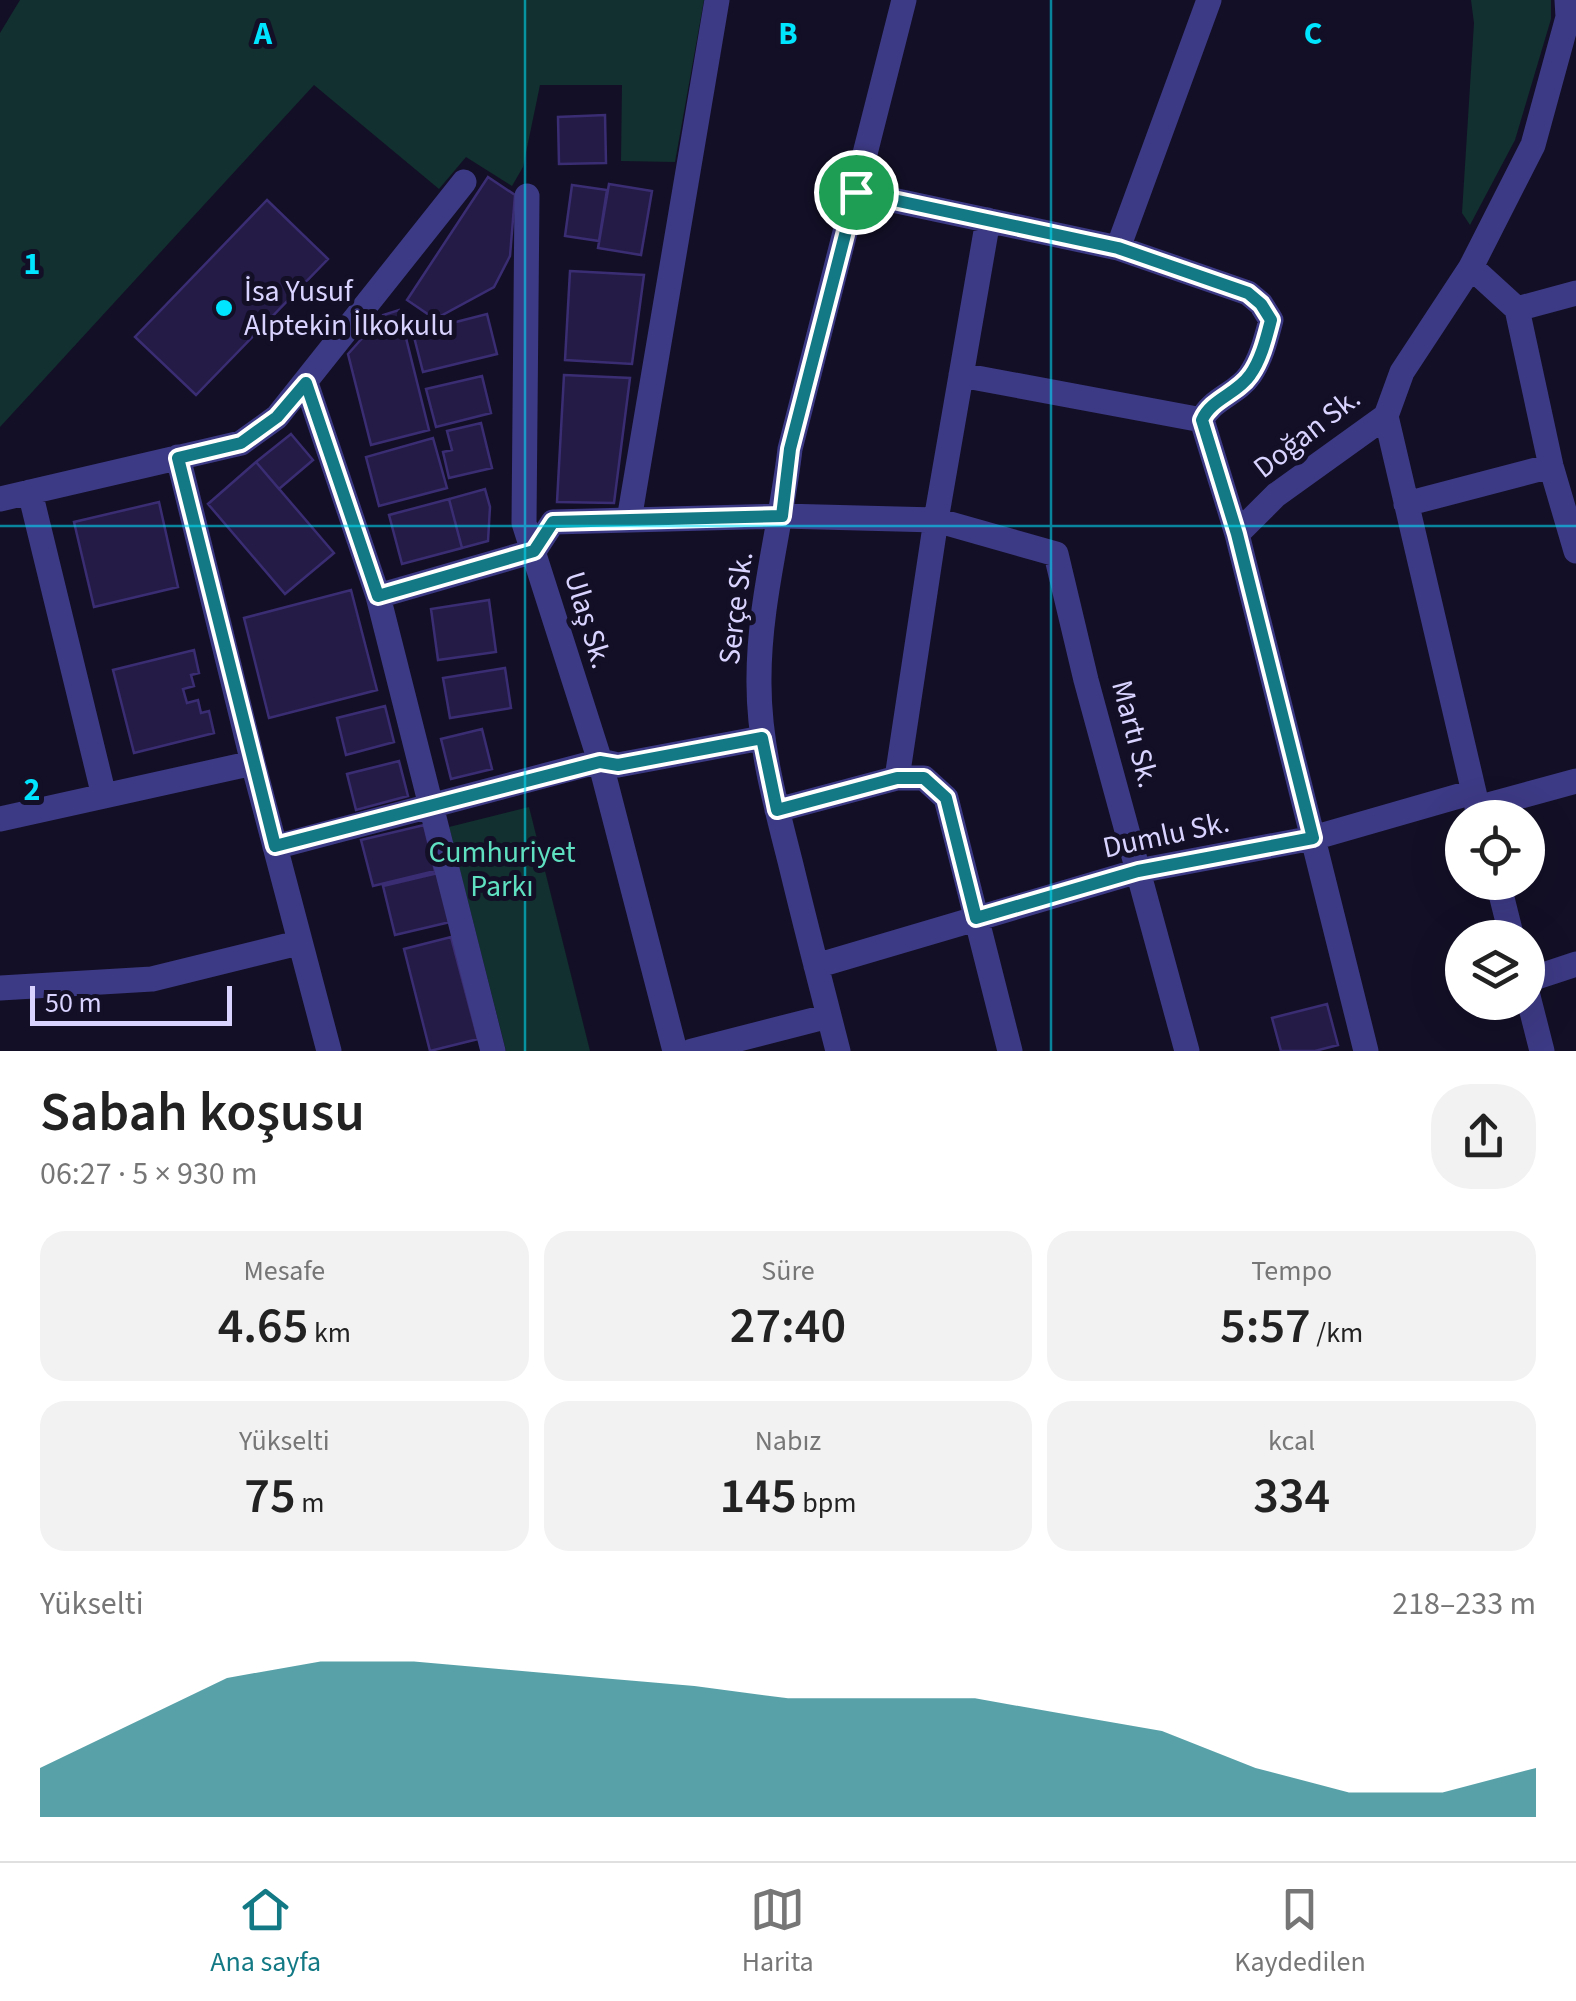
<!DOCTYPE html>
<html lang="tr">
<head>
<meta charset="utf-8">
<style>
	body { margin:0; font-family:"Source Sans 3",sans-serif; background:#f2f2f2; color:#222; height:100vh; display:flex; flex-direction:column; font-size:38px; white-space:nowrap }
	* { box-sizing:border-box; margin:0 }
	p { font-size:32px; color:#767676 }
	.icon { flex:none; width:55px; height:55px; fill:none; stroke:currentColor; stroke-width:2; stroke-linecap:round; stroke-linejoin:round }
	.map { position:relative; height:1051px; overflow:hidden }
	.panel { display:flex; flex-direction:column; background:#fff; flex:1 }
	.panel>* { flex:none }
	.tools { position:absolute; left:1445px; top:800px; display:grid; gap:20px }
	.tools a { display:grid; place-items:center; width:100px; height:100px; border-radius:50%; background:#fff; box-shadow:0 10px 40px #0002; font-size:50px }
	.scale { position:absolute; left:30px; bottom:25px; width:202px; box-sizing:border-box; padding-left:10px; border:5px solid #d9d4ff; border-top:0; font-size:28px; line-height:35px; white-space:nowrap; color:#d9d4ff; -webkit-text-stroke:8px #130f26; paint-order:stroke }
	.pin { position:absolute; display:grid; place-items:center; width:85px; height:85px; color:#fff; margin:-42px; border:5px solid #fff; border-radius:50%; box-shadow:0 2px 10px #0007 }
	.round { display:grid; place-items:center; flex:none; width:105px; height:105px; border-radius:40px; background:#f2f2f2 }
	.head { display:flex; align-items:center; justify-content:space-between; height:170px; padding:0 40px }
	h1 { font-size:55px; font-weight:600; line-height:75px }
	.figures { display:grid; grid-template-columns:repeat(3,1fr); gap:15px; height:170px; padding:10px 40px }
	.figures div { display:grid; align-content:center; border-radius:25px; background:#f2f2f2; text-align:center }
	.figures b { font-size:50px; font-weight:600 }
	.figures small { font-size:28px; font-weight:400 }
	.figures p { font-size:28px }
	.chart { height:280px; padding:20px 40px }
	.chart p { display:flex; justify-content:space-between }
	.chart svg { width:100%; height:180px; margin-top:10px; fill:#137a85; opacity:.7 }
	.dock { display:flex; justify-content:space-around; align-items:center; height:140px; border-top:2px solid #e0e0e0; background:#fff; font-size:28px; color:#767676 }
	.dock a { display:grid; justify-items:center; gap:5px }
	.dock .active { color:#137a85 }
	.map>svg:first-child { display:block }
	.green { fill:#12302f }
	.building { fill:#241b47; stroke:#3b2d73; stroke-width:2.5 }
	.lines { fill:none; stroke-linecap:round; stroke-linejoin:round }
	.minor { stroke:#3d3a85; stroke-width:25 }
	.route-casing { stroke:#fff; stroke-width:20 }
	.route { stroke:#137a85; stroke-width:12 }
	.grid { fill:none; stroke:#00e5ff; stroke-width:2.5; stroke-opacity:0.55 }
	.poi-dot { fill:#00e5ff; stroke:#130f26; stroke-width:4 }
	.labels { text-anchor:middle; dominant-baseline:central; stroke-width:10; stroke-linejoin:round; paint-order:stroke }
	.poi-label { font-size:30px; fill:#d9d4ff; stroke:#130f26; text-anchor:start }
	.street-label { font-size:30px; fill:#d9d4ff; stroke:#130f26 }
	.park-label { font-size:30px; fill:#5fe0c0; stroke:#130f26 }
	.grid-label { font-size:32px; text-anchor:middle; font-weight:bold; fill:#00e5ff; stroke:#130f26; stroke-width:10; stroke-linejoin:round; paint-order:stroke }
</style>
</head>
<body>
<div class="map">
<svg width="1576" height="1051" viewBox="0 0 1576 1051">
	<rect width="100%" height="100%" fill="#130f26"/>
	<path class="green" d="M20,0h684l-29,162 -54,-1 1,-76h-82l-17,82 -11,19 -46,-29 -27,32 -125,-104 -314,342v-394z
		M1471,0h80v19l-36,121 -45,85 -8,-12 12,-190z
		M529,807l61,244h-84l-57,-224z"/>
	<path class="building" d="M605,115l1,48 -47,1 -1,-47z
		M488,177l27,18 -5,61 -16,31 -59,32 -28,-19z
		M609,184l43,7 -11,64 -43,-7z
		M572,185l35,5 -8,51 -34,-5z
		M267,200l61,59 -132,136 -61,-58z
		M570,271l74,4 -12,89 -67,-4z
		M399,310l30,120 -58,15 -23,-91 35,-39z
		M487,314l10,40 -74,18 -10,-39z
		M564,375l66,3 -16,125 -57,-1z
		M482,376l9,37 -55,14 -10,-38z
		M481,423l11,45 -43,10 -6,-26 9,-2 -5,-19z
		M291,434l22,26 -34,29 -23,-27z
		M433,438l14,50 -68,18 -13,-49z
		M256,462l78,91 -49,41 -77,-90z
		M485,489l5,18 -2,34 -26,7 -13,-49z
		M449,499l13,49 -60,16 -13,-49z
		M159,502l19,85 -84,20 -20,-85z
		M351,590l26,100 -108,28 -25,-100z
		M489,600l7,52 -58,8 -7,-51z
		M194,650l5,23 -8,2 3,11 -11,3 4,14 11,-3 3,13 8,-2 5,22 -80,20 -21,-83z
		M505,668l6,40 -61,10 -7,-40z
		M385,706l9,36 -48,13 -9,-37z
		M482,729l10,40 -41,10 -10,-40z
		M399,761l9,35 -52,14 -9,-36z
		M424,825l11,46 -62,15 -12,-46z
		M438,873l12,49 -55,13 -12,-49z
		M451,937l27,102 -48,12 -26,-102z
		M1327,1004l11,41 -23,6h-34l-9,-33z"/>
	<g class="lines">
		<path class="minor" d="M855,192l263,56 130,45 13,11 10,16c-5,19 -10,39 -21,55 -13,19 -39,24 -48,45
			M527,196l-3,327 76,238 75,290
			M1118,248l91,-248
			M1471,267l46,42 59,-16
			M1517,309l34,157 25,85
			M961,375l241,45 35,114
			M306,383l72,213 115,455
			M1386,416l94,402
			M178,457l75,306 76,288
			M30,492l74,304
			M0,499l241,-56 36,-26 187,-235
			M1406,504l145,-38
			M629,520l88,-520
			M378,596l156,-45 19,-29 229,-6 154,4 120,34 30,126 101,371
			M897,778l39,-258 52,-300
			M1477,808l99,-27
			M777,810l120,-32h27l22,20 64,253
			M0,819l253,-56
			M275,847l325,-86 18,4 144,-27
			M1498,882l14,56
			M816,966l322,-95 175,-33 160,-46
			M1528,980l48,-16
			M0,988l152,-9 146,-36
			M1528,996l14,55
			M692,1051l137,-35
			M838,1051c-16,-62 -32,-124 -47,-186 -15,-59 -32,-120 -32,-181 -1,-79 22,-156 31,-235l114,-449
			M1366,1051l-129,-517 39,-39 110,-79 16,-44 69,-105 62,-122 35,-128 -1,-17"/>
	</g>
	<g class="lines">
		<g class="route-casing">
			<path id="route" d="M856,192l262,56 130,45 13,11 10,16c-5,19 -10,40 -21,55 -13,19 -39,24 -48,45l35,114 76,304 -175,33 -162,47 -30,-120 -22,-20h-27l-120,32 -15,-72 -144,27 -18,-3 -325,84 -97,-388 63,-15 36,-26 29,-34 72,213 156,-45 19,-29 229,-6 8,-67z"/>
		</g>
		<use href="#route" class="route"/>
	</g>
	<path class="grid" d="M525,0v1051M1051,0v1051M0,526h1576"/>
	<circle class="poi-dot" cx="224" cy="308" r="10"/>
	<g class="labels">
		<g class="poi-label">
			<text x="244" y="291">İsa Yusuf<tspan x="244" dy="34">Alptekin İlkokulu</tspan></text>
		</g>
		<g class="street-label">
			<text transform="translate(1307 433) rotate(-38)">Doğan Sk.</text>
			<text transform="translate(736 608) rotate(-83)">Serçe Sk.</text>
			<text transform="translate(588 620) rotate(73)">Ulaş Sk.</text>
			<text transform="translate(1135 734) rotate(75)">Martı Sk.</text>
			<text transform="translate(1166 835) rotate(-12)">Dumlu Sk.</text>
		</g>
		<g class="park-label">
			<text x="502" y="852">Cumhuriyet<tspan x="502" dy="34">Parkı</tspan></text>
		</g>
	</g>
	<g class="grid-label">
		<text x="263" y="44">A</text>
		<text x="788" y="44">B</text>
		<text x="1313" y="44">C</text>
		<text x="32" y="274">1</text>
		<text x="32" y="800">2</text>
	</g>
</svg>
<div class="tools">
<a><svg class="icon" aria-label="locate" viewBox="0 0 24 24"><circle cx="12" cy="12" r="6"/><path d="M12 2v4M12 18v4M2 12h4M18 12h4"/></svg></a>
<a><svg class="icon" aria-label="layers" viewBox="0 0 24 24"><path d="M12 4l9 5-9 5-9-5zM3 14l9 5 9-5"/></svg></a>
</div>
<div class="scale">50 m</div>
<div class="pin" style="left:856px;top:192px;background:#1e9e55"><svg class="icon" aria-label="arrive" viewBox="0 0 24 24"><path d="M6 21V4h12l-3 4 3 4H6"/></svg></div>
</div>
<section class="panel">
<div class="head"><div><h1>Sabah koşusu</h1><p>06:27 · 5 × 930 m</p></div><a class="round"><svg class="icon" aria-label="share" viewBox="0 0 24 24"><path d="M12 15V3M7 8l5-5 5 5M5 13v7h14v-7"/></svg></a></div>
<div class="figures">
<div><p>Mesafe</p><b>4.65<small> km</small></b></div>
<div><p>Süre</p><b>27:40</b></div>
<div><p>Tempo</p><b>5:57<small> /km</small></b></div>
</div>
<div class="figures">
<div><p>Yükselti</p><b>75<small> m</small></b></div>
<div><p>Nabız</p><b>145<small> bpm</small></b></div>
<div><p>kcal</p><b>334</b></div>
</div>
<div class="chart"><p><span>Yükselti</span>218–233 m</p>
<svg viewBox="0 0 160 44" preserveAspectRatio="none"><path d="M0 44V32L10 21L20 10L30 6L40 6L50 8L60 10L70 12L80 15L90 15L100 15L110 19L120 23L130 32L140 38L150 38L160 32V44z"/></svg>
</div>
</section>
<nav class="dock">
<a class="active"><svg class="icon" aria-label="home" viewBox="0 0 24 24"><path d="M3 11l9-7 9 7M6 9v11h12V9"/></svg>Ana sayfa</a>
<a><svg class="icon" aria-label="map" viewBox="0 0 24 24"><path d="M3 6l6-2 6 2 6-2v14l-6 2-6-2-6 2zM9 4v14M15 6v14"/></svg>Harita</a>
<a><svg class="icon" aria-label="saved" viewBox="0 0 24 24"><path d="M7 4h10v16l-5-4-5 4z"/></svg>Kaydedilen</a>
</nav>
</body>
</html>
